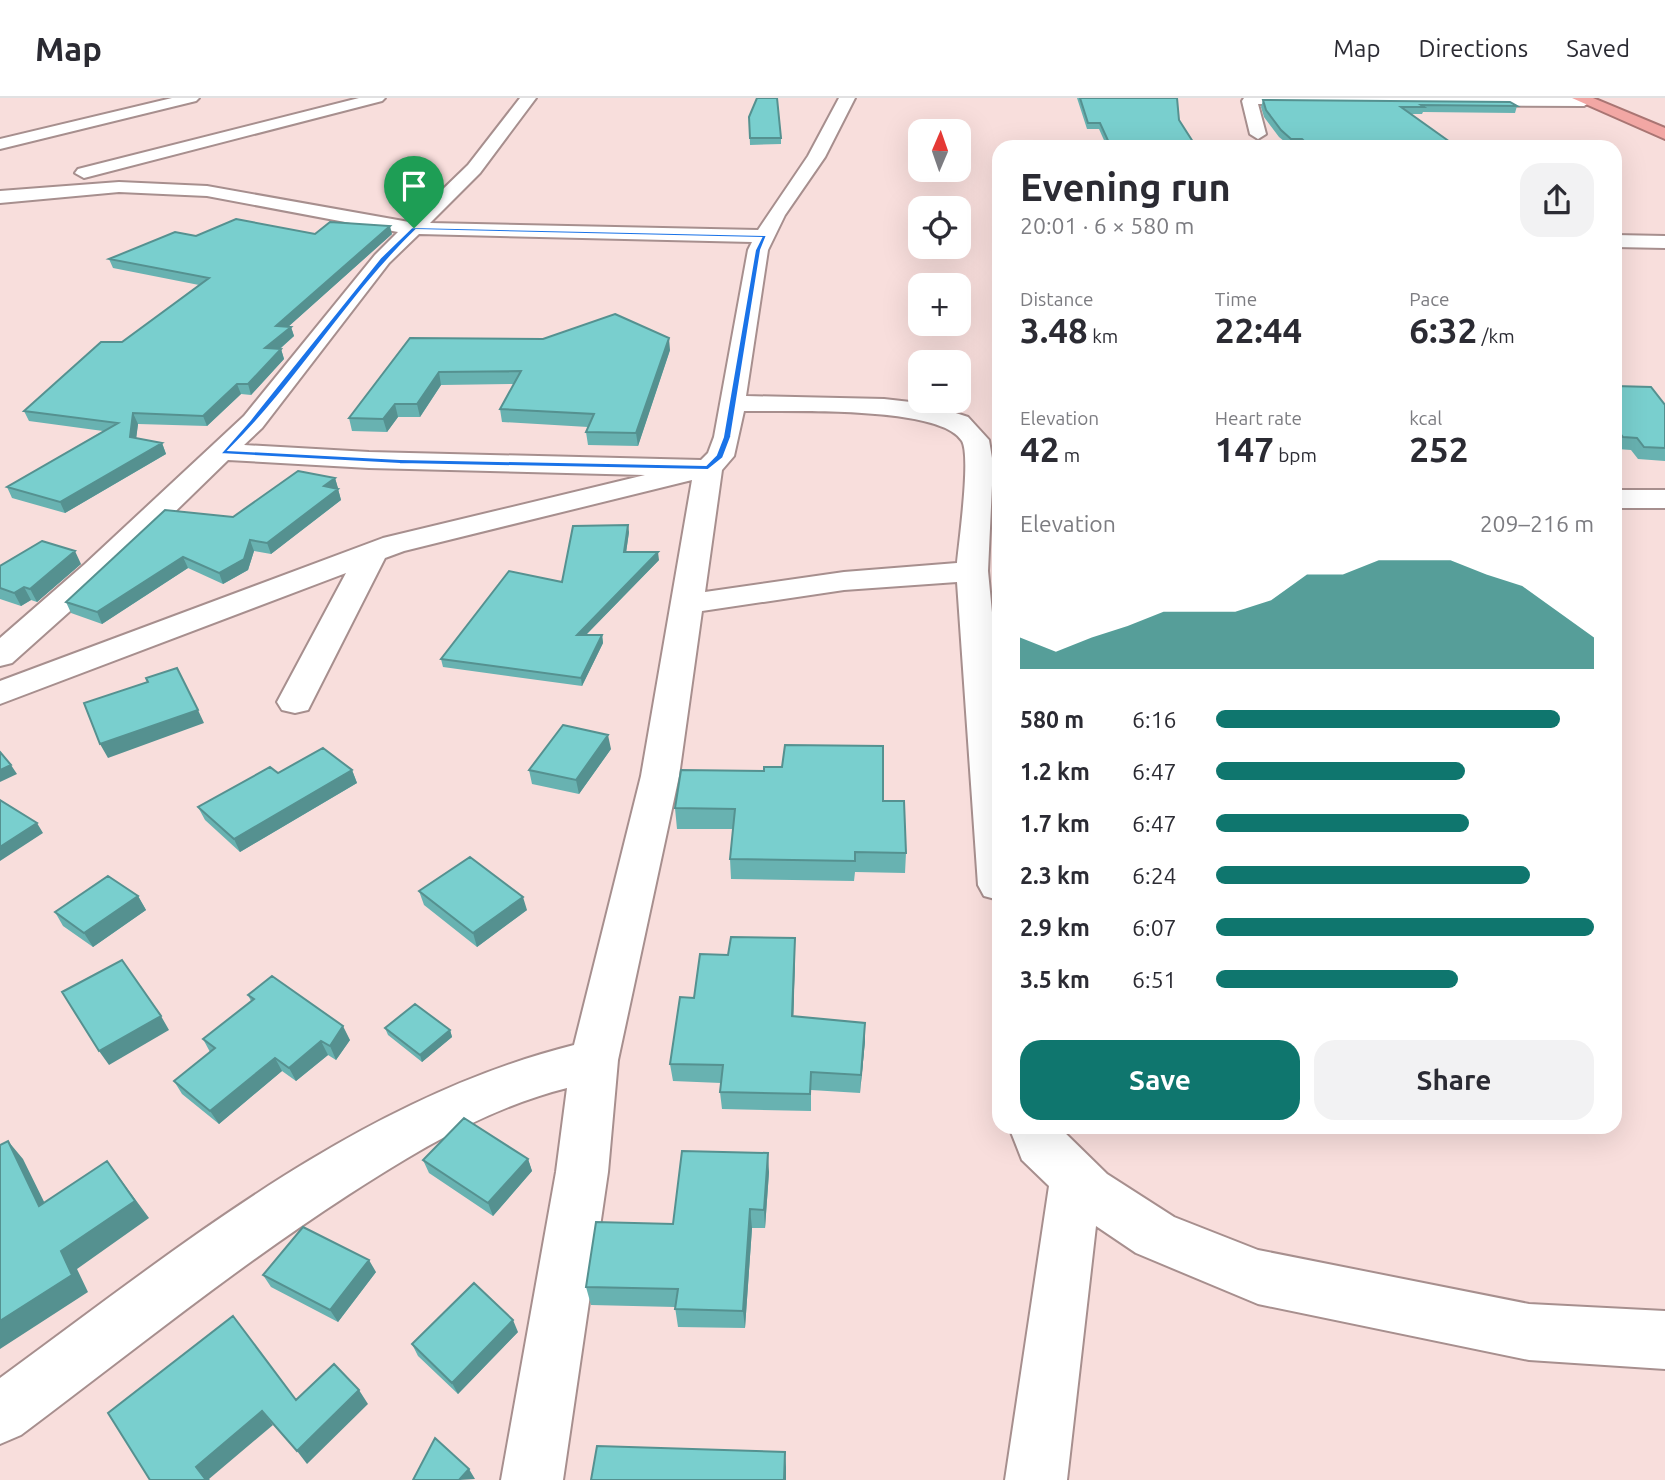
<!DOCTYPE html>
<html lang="en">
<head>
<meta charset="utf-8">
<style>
	body { margin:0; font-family:Ubuntu,sans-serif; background:#f2f2f3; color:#2b2b33; height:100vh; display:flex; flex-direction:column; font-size:26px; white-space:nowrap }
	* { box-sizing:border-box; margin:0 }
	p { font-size:23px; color:#7c7c81 }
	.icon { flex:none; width:38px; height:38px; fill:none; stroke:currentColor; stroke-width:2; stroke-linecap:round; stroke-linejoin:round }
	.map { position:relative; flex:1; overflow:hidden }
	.panel { position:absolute; left:992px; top:42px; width:630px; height:994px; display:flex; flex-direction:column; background:#fff; border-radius:21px; box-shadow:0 7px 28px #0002 }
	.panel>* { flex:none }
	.needle { width:46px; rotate:2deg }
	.buttons { position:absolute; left:908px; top:21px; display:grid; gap:14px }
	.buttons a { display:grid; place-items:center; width:63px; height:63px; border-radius:14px; background:#fff; box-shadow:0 7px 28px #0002; font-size:35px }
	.pin { position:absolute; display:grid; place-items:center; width:60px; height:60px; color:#fff; margin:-72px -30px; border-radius:50% 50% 50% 0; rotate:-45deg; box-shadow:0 0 7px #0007 }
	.pin .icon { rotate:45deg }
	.round { display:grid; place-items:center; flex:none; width:74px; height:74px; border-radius:21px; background:#f2f2f3 }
	.headline { display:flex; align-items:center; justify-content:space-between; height:119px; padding:0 28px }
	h1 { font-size:38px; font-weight:700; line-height:52px }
	.metrics { display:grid; grid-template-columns:repeat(3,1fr); gap:10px; height:119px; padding:7px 28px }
	.metrics div { display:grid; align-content:center }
	.metrics b { font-size:35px; font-weight:700 }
	.metrics small { font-size:19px; font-weight:400 }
	.metrics p { font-size:19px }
	.chart { height:196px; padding:14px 28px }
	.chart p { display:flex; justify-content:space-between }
	.chart svg { width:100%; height:126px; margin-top:7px; fill:#0f766e; opacity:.7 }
	.primary-button { display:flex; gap:14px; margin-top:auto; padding:14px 28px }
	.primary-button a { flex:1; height:80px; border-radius:21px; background:#0f766e; color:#fff; font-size:28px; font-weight:700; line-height:80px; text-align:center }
	.primary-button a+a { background:#f2f2f3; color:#2b2b33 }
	ul { padding:0 28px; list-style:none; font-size:23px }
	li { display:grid; grid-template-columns:112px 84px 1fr; align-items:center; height:52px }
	li i { height:18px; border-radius:9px; background:#0f766e }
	header { display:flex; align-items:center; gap:42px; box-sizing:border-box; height:98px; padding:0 35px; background:#fff; border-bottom:2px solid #e1e1e2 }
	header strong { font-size:33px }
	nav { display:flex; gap:38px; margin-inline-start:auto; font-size:24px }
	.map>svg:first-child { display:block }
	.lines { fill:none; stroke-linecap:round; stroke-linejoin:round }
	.minor-casing { stroke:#a78f8e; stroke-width:4 }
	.highway-casing { stroke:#a97573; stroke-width:4 }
	.minor { fill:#fff; fill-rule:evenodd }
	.highway { fill:#f2a7a4; fill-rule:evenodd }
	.wall { fill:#68b2b1 }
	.shaded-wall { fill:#559190 }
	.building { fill:#79cfce; stroke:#559190; stroke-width:2 }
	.route { fill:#1a73e8; stroke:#fff; stroke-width:2; fill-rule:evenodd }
</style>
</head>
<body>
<header>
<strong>Map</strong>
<nav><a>Map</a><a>Directions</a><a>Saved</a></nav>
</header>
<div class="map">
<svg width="1665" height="1382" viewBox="0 0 1665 1382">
	<rect width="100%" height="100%" fill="#f8dedc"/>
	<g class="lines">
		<g class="minor-casing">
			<path id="minor" d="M172,0h27l-3,3 -196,48v-10z
				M359,0h26l-3,3 -298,77 -9,-5 3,-4z
				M520,0h16l-56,75 -50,50 328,7 50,-74 31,-58h16l-30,59 -40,58 -17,35 -22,146 138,3 44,5 40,13 21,23 4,24 -5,107 11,114v215l-15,-4 -6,-11 -21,-303 -113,8 -142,21 -23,165 -61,284 -10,112 -45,308h-62l55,-308 11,-84c-80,20 -151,63 -219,107 -114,74 -219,159 -327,240l-21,9v-66c177,-129 358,-279 574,-333l67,-269 51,-296 -288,71 -19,7 -77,152 -13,3 -13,-3 -5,-8 69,-129 -346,131v-23l383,-143 262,-63 -276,-7 -141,-8 -121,118 -95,85 -12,3v-28l85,-74 159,-148 131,-161 23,-23 -191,-36 -88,-4 -119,11v-12l119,-9 88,4 202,36 59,-57zM419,136l333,8 -4,8 -34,187 -6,16 -7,7 -332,-8 -125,-7 18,-17 127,-165zM744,313c42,1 196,-6 218,30 9,15 -3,100 -5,122l-113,9 -139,20 17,-122 12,-14z
				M1244,0h346l2,3 -8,5 -326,-2 8,30 -8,5 -8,-5 -8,-33z
				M1615,137l50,1v12l-50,-1z
				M1615,392h50v18h-50z
				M1009,1029h50l48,47 67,43 84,33 271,54 136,7v58l-136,-9 -271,-56 -122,-51 -40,-27 -29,254h-62l44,-294 -27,-26z"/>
		</g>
		<g class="highway-casing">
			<path id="highway" d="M1572,0h21l72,30v11z"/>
		</g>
		<use href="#minor" class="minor"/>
		<use href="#highway" class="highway"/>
	</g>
	<path class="wall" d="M1077,0h100l2,22 16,25v2h-88l-8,-18h-12z
		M1263,2l254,6 -2,7 -92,-1 -1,2h-12l47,33h-156l-11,-1 -11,-9 -15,-20 -3,-10z
		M749,19l32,21v6l-31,1z
		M315,136h77l-103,92 2,1 3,9 -14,13h1l3,10 -33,36 -10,-1 -34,32 -69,-2 -2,14 26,5 4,11 -101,59 -53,-15 -5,-11 96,-56 -74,-10 -5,-10 98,-69 77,-57 -86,-17 -4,-9 87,-23z
		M410,240l260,12 -32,96 -50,-1 -2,-13 2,-5 -86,-5 -2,-13 14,-25 -73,1 -21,32h-22l-11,15 -35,-1 -3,-13z
		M1615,288l50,19v56l-27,-2 -7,-9 -14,-1 -2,-2z
		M335,380l6,22 -70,54 -17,-3 -6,19 -25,14 -35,-16 -86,56 -31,-11 -5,-11 167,-85z
		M629,434l-3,20 33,8 -73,75h16l1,8 -21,43 -139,-19 -2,-8 121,-77z
		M81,466l-44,38 -6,-2 -10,6 -21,-7v-33z
		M611,651l-32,45 -47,-10 -3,-14z
		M352,672l5,13 -117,69 -35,-32 -7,-13 80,-34z
		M883,703l23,52 -1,20 -50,-1 -1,9 -123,-2 -1,-20 3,-30h-56l-2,-21z
		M419,793l108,19 -50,37 -53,-42z
		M138,798l8,14 -53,37 -30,-21 -8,-14z
		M795,859l-2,59 72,25 -5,52 -49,-3v21l-89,-2 -2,-17 1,-9 -48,-2 -3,-17 24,-66z
		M248,897l102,45 -14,20 -8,-5 -32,26 -14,-10 -63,53 -37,-30 -8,-13 36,-29 -7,-13 48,-38z
		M385,930l65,2 2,7 -30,25 -34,-27z
		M528,1061l4,12 -39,45 -64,-43 -6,-13z
		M769,1074l-4,56h-13l-7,100 -67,-1 -3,-20 -84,-2 -5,-18 87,-63z
		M376,1174l-38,50 -67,-35 -8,-12z
		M518,1234l-60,62 -40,-38 -6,-12z"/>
	<path class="shaded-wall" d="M390,128l2,8 -113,101 -3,-9z
		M291,229l3,9 -26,23 -3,-11z
		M669,240l1,12 -32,96 -2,-13z
		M281,251l3,10 -33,36 -3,-11z
		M439,274l2,13 -21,32 -3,-13z
		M237,286l4,10 -34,32 -4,-10z
		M395,306l3,13 -11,15 -4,-13z
		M133,315l5,11 -3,24 -5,-11z
		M162,345l4,11 -101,59 -5,-11z
		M335,380l3,10 -11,9 -3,-11z
		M338,391l3,11 -70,54 -4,-11z
		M628,427l1,7 -4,28 -1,-8z
		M250,442l4,11 -6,19 -25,14 -4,-11z
		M75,453l6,13 -44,38 -7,-13z
		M658,454l1,8 -81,83 -1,-8z
		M183,459l5,11 -86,56 -5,-12z
		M24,489l7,13 -10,6 -7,-13z
		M602,537l1,8 -21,43 -1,-8z
		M198,612l6,13 -96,35 -8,-14z
		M608,637l3,14 -32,45 -3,-14z
		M11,667l6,9 -17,8v-12z
		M352,672l5,13 -117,69 -6,-13z
		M37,725l6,10 -43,28v-14z
		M138,798l8,14 -53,37 -9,-14z
		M523,799l4,13 -50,37 -4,-14z
		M795,840v19l-2,77 -1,-18z
		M161,918l8,14 -60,35 -10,-14z
		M865,925v18l-5,52 1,-18z
		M343,928l7,14 -14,20 -6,-14z
		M450,932l2,7 -30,25 -2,-7z
		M321,943l7,14 -32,26 -7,-13z
		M275,960l7,13 -63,53 -9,-13z
		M8,1043l15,18 32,65 -16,-18z
		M768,1055l1,19 -4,56 -1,-18z
		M528,1061l4,12 -39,45 -5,-13z
		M107,1063l42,57 -72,51 11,23 -88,57v-28l61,-70z
		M750,1111l2,19 -7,100 -2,-17z
		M369,1162l7,12 -38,50 -8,-12z
		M513,1222l5,12 -60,62 -6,-11z
		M359,1292l9,14 -61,60 -10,-13z
		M262,1313l11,14 -64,54 1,1h-4l-10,-13z
		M785,1354l1,15v13h-2z
		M469,1371l6,10 -16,1z"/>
	<path class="building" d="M757,0h20l4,40h-31l-1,-21z
		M1080,0h97l2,22 16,25h-85l-10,-22h-12z
		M1263,2l247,2 7,4 -96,-1 3,2h-23l56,40h-98l-2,-2 -48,1 -7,-7h-11l-10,-9 -15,-20z
		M236,121l79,15 15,-12 60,4 -114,100 15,1 -26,21 16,1 -33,35h-11l-34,32 -70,-3 -3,24 32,6 -102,59 -53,-15 111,-64 -94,-12 77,-69h21l87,-64 -100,-19 66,-27 21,4z
		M615,216l54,24 -33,95 -50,-1 8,-18 -94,-5 21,-38 -82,1 -22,32h-22l-12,15 -34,-1 61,-80 133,1z
		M1615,288l36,1 14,18v43l-21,-1 -7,-9 -14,-1 -8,-10z
		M298,373l37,7 -11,8 14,3 -71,54 -17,-3 -6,19 -25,14 -36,-16 -86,55 -31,-10 99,-92 68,7z
		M628,427l-4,27h34l-81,83h25l-21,43 -140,-19 68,-88 53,11 11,-56z
		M42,443l33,10 -45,38 -6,-2 -10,6 -14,-5v-22z
		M177,570l21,42 -98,34 -16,-41 64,-21 -2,-4z
		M563,627l45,10 -32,45 -47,-10z
		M785,647l98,1v55h21l2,52 -51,-1v9l-125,-2 5,-50 -60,-1 6,-38 83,1v-4h18z
		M323,650l29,22 -118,69 -36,-32 72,-40 8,6z
		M0,654l11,13 -11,5z
		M0,702l37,23 -37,24z
		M470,759l53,40 -50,36 -54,-42z
		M108,778l30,20 -54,37 -29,-21z
		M731,839l64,1 -3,78 73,7 -4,52 -50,-3 -1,22 -90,-2 3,-27 -53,-1 10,-67 14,1 6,-44 28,1z
		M122,862l39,56 -62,35 -37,-59z
		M272,878l71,50 -13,20 -9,-5 -32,27 -14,-10 -65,53 -36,-30 41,-33 -12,-9 51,-40 -6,-4z
		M415,906l35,26 -30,25 -35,-27z
		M464,1020l64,41 -40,44 -65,-43z
		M8,1043l31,65 68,-45 28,40 -74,50 11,24 -72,46v-176z
		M682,1053l86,2 -4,57 -14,-1 -7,102 -68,-2 3,-20 -92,-2 10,-65 77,2z
		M303,1129l66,33 -39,50 -67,-35z
		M474,1185l39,37 -61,63 -40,-39z
		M233,1218l63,84 38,-36 25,26 -62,61 -35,-40 -66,56 10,13h-56l-42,-67z
		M435,1340l34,31 -10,11h-46z
		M597,1348l188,6 -1,28h-193z"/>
	<path class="route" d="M412,129l355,8 -6,15 -30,187 -8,21 -15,12 -308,-6 -180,-10 30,-34 130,-162zM416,132l345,8 -6,12 -32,187 -7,18 -10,10 -306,-6 -171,-9c69,-68 118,-153 187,-220z"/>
</svg>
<div class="buttons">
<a><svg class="needle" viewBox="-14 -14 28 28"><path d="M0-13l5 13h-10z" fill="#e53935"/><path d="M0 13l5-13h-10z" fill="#7c7c81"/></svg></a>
<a><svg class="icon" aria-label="locate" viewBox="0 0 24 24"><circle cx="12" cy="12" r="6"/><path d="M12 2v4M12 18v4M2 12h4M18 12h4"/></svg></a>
<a>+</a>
<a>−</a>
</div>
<div class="pin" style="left:414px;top:130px;background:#1e9e55"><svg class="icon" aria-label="arrive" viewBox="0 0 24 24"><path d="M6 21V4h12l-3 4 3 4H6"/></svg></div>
<section class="panel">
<div class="headline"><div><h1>Evening run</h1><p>20:01 · 6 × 580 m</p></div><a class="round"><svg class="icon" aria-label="share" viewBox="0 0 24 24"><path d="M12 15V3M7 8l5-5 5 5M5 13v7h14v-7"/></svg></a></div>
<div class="metrics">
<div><p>Distance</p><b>3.48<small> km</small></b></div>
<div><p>Time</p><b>22:44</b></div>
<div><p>Pace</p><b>6:32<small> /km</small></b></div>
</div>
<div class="metrics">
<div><p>Elevation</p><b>42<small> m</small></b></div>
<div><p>Heart rate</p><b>147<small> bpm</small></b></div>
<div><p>kcal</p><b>252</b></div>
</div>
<div class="chart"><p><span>Elevation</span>209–216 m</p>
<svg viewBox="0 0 160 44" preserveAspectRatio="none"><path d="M0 44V33L10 38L20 33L30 29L40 24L50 24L60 24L70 20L80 11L90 11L100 6L110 6L120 6L130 11L140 15L150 24L160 33V44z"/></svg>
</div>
<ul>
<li><b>580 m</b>6:16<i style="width:91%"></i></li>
<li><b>1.2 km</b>6:47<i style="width:66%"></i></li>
<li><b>1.7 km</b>6:47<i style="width:67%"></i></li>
<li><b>2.3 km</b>6:24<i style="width:83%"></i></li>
<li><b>2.9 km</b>6:07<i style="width:100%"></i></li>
<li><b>3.5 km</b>6:51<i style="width:64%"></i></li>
</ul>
<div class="primary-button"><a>Save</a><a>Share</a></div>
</section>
</div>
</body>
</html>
